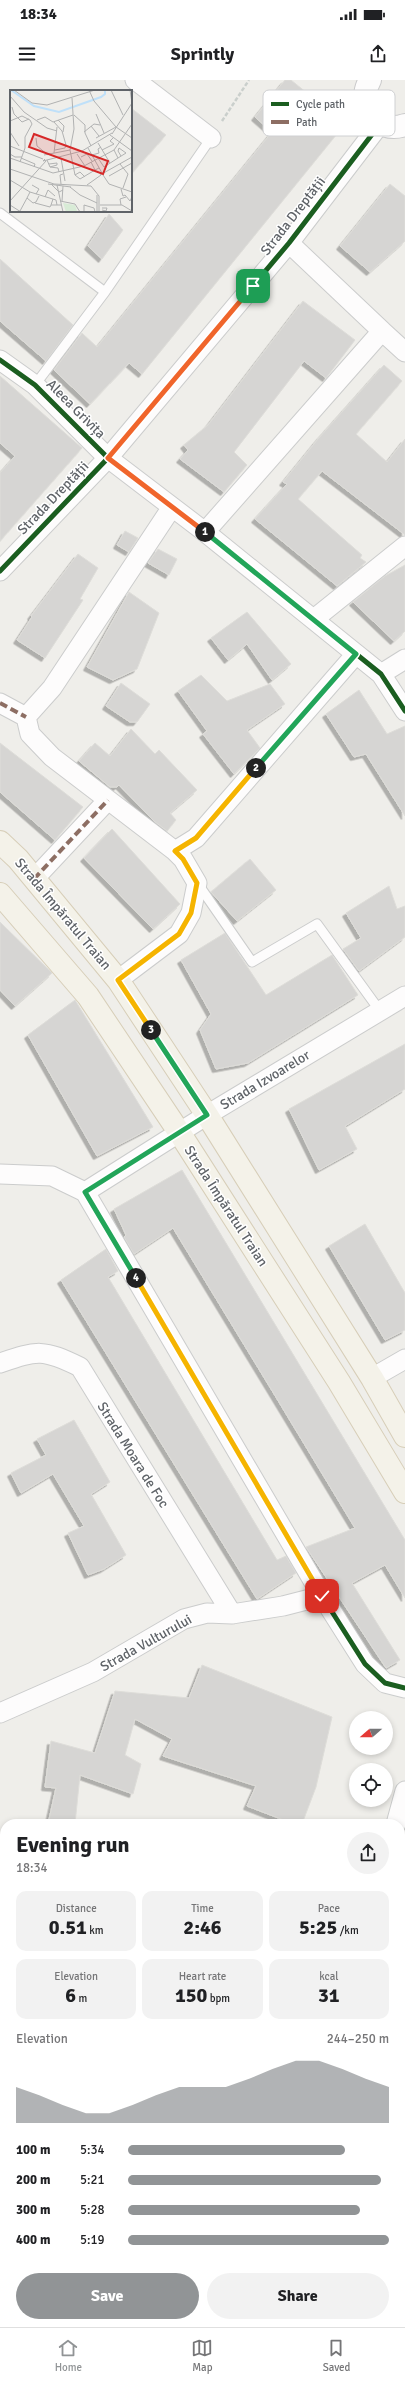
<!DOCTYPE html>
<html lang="en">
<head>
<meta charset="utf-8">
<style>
	body { margin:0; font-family:Signika,sans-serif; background:#f2f2f2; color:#202124; height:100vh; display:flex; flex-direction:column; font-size:15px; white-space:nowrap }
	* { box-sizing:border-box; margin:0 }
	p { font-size:13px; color:#757577 }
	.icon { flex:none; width:22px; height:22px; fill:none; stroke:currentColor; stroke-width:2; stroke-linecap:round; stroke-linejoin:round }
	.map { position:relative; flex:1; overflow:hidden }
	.sheet { position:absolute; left:0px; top:1739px; width:405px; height:508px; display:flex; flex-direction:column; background:#fff; border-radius:16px 16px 0 0; box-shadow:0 2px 6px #0003 }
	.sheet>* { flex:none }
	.needle { width:26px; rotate:250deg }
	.controls { position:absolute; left:349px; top:1631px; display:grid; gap:8px }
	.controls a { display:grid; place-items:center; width:44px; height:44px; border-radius:50%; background:#fff; box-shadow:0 2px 6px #0003; font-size:20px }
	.pin { position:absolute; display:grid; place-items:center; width:34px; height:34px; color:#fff; margin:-17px; border-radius:8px; box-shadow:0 2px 6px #0006 }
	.km { position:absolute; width:20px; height:20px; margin:-10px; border-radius:50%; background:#222; color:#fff; font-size:11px; line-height:20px; text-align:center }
	.round { display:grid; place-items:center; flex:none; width:42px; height:42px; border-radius:21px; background:#f2f2f2 }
	.summary { display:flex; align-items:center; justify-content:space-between; height:68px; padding:0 16px }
	h1 { font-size:22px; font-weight:700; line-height:30px }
	.figures { display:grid; grid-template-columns:repeat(3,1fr); gap:6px; height:68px; padding:4px 16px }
	.figures div { display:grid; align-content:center; border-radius:10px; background:#f2f2f2; text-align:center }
	.figures b { font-size:20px; font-weight:700 }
	.figures small { font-size:11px; font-weight:400 }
	.figures p { font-size:11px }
	.chart { height:112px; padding:8px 16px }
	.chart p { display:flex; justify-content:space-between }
	.chart svg { width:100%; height:72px; margin-top:4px; fill:#919496; opacity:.7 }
	.primary-button { display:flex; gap:8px; margin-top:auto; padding:8px 16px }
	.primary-button a { flex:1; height:46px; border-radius:24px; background:#919496; color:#fff; font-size:16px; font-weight:700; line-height:46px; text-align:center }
	.primary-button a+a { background:#f2f2f2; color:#202124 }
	ul { padding:0 16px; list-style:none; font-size:13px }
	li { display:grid; grid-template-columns:64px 48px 1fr; align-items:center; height:30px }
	li i { height:10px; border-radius:5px; background:#919496 }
	.status { display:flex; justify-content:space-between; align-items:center; height:28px; padding:0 20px; background:#fff; direction:ltr }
	.status svg { height:11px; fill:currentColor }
	header { display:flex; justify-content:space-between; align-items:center; height:52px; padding:0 16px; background:#fff; font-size:18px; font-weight:700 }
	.menu { display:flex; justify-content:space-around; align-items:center; height:56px; border-top:1px solid #e0e0e0; background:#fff; font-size:11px; color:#757577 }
	.menu a { display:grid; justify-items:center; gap:2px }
	.menu .active { color:#919496 }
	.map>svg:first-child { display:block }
	.building { fill:#d6d5d3; stroke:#deddd9; filter:url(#shadow) }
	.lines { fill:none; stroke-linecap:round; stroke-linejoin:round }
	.service-casing { stroke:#cbcccc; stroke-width:11 }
	.minor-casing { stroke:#cbcccc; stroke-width:21 }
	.secondary-casing { stroke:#cacacb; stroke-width:24 }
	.primary-casing { stroke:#d7ceb8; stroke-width:24 }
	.path { stroke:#cacfcc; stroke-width:2.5; stroke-dasharray:4 2; stroke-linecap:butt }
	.service { stroke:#fdfcfc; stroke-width:9 }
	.minor { stroke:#fdfcfc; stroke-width:19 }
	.secondary { stroke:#fdfcfc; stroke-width:22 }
	.primary { stroke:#f4f2e9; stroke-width:22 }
	.quiet { stroke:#8d6e63; stroke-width:4; stroke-dasharray:8 4; stroke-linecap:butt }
	.cycleway-casing { stroke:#fff; stroke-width:8 }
	.cycleway { stroke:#1b5e20; stroke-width:5 }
	.split-1-casing { stroke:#fff; stroke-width:8 }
	.split-2-casing { stroke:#fff; stroke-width:8 }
	.split-3-casing { stroke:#fff; stroke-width:8 }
	.split-4-casing { stroke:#fff; stroke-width:8 }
	.split-5-casing { stroke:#fff; stroke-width:8 }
	.split-1 { stroke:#f0652b; stroke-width:5 }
	.split-2 { stroke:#22a559; stroke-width:5 }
	.split-3 { stroke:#f5b400; stroke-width:5 }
	.split-4 { stroke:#22a559; stroke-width:5 }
	.split-5 { stroke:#f5b400; stroke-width:5 }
	.labels { text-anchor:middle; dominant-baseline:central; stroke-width:3; stroke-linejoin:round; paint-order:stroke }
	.street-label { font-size:14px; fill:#5f6368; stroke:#fff }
	.inset-river { fill:none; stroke:#bfe0f9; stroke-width:2 }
	.inset-road { fill:none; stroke:#b1b2b2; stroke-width:1 }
	.view { fill:#d62828; fill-opacity:0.15; stroke:#d62828; stroke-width:2 }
	.inset-edge { fill:none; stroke:#5f6368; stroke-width:2 }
	.key { fill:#fff; stroke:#cfd0d2; stroke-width:1 }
	.key-label { font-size:11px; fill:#5f6368 }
</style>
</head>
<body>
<div class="status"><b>18:34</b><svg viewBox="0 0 49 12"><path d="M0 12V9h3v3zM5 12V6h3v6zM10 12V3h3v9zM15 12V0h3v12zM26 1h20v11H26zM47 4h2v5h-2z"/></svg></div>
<header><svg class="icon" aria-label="menu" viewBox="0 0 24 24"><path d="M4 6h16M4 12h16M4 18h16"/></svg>Sprintly<svg class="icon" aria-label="share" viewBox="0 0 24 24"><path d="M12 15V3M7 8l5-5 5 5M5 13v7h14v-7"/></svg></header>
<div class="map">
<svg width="405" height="2247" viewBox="0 0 405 2247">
	<defs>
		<filter id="shadow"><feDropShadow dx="-3.5" dy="3.5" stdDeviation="0" flood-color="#0004"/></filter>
	</defs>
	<rect width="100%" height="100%" fill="#efeeea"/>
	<path class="building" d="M285,0h6l54,44 -203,250 -13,-11 -39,41 -36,-34 28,-37 15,14 175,-215 -17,-15z
		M131,28l35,27 -35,39z
		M390,104l15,12v45l-35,31 -30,-26z
		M109,134l14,16 -21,29 -14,-13z
		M0,179l73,66 -27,36 -46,-40z
		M303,221l52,39 -29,38 -22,-17 -70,91 13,13 -23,27 -44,-33 8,-9 -4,-5 24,-20z
		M384,285l18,16 -46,53 31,28 18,-23v96l-83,-64 -24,28 64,56 -2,3 6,4 -29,24 -82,-67 32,-35 -4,-2 35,-43z
		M0,296l82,72 -82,93v-68l15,-17 -15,-13z
		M125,451l13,7 -9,14 -12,-7z
		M158,469l19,10 -8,16 -21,-12z
		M78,474l20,14 -18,31 3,1 -38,58 -28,-18 15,-23 -1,-1z
		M405,485v66l-11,10 -41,-39 32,-26z
		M129,512l30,21 -22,56 -24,11 -26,-13z
		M247,532l44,52 -19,16 -25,-36 -19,16 -17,-22z
		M201,595l26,26 43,-17 15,20 -38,26 13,18 -26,26 -31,-40 4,-3 -29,-40z
		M121,603l29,21 -13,18h-7l-24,-16z
		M359,610l28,44 18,-8v90l-39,-62 -12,3 -28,-43z
		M131,649l24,25 4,-4 38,40 -27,23 6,7 -9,11 -13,-10 -35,-36 -2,2h-7l-31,-26 16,-18 15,13z
		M0,663l83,64 -28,33 -55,-48z
		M112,749l68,75 -27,25 -69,-71z
		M250,779l26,31 -39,31 -26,-29z
		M389,806l8,23 8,-3v31l-46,34 -16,-22 18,-11 -15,-25z
		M0,842l52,51 -37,33 -15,-16z
		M225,853l41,62 66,-40 26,40 -110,68 -32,6 -16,-39 11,-16 -30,-54z
		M75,920l78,127 -56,29 -69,-121z
		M405,964v45l-60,37 12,23 -38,21 -30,-61z
		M182,1090l223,370v58l-20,-33 -33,18 48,77 -14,8 -80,-121 49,-19 -84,-139 -98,-161 -39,26 -10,-17 2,-2 -12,-26z
		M365,1144l40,69v37l-20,10 -56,-94z
		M106,1169l12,22 -10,6 169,283 9,-4 10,17 -39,26 -196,-319z
		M74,1340l36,62 -19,12 35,61 -22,14 -16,6 -20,-42 16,-7 -31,-52 -32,19 -10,-20 35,-18 -9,-16z
		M202,1585l130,52 -16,70 -14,37h-8l-47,-18 9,-20 -93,-30 9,-17 -37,-20 -10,36 16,9 -8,30 -53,-19 -5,49h-27l8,-36 -11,-1 6,-46 44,12 20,-62 74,7z"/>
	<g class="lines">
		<g class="service-casing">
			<path id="service" d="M0,133l105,79
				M35,305l70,-93 106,-154
				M198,804l54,78 65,-38 63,87"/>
		</g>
		<g class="minor-casing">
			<path id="minor" d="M135,0l76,58
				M382,251l23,21
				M0,280l35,25 73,73 97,74 176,142 24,37
				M172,427l-120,181 -26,29 4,17 22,23 123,94
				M205,452l177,-201 -93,-88
				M0,491l108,-113 181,-215 91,-119
				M314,539l91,-73
				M381,594l24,-15
				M0,623l26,14
				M34,799l74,-79
				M118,900l61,-46 12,-21 6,-30 -14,-24 -8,-8 21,-13 160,-184
				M0,1094l52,2 33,16 122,-77 198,-119
				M85,1112l237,404 43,68 20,19 20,5
				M0,1283c38,-13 43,-14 80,4l152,247
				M372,1298l33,-19
				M0,1633l93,-41 91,-53 23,-6 25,1 51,-8 39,-10
				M396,1744l9,-33"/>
		</g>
		<g class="secondary-casing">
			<path id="secondary" d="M370,0c-15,25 6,55 35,45"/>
		</g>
		<g class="primary-casing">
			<path id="primary" d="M0,762l18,17 100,121 89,135 165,263 33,58
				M0,814l88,102 91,136 160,250 66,110"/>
		</g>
		<path class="path" d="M222,41l27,-41"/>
		<use href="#service" class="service"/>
		<use href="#minor" class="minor"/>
		<use href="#secondary" class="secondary"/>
		<use href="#primary" class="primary"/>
		<path class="quiet" d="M0,623l26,14
			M34,799l74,-79"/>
		<g class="cycleway-casing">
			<path id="cycleway" d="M0,280l35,25 73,73 97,74 176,142 24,37
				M0,491l108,-113 181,-215 91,-119
				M85,1112l237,404 43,68 20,19 20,5"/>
		</g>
		<use href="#cycleway" class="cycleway"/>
	</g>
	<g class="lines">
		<g class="split-1-casing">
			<path id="split-1" d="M205,452l-97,-74 145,-172"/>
		</g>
		<g class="split-2-casing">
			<path id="split-2" d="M205,452l151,122 -100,114"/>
		</g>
		<g class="split-3-casing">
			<path id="split-3" d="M151,950l-33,-50 61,-46 12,-21 6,-30 -14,-24 -8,-8 21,-13 60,-70"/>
		</g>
		<g class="split-4-casing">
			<path id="split-4" d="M136,1198l-51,-86 122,-77 -56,-85"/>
		</g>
		<g class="split-5-casing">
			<path id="split-5" d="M136,1198l186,318"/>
		</g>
		<use href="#split-1" class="split-1"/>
		<use href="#split-2" class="split-2"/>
		<use href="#split-3" class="split-3"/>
		<use href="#split-4" class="split-4"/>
		<use href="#split-5" class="split-5"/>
	</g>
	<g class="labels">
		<g class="street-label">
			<text transform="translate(293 136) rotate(-52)">Strada Dreptății</text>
			<text transform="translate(76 329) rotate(45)">Aleea Grivița</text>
			<text transform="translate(53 418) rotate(-46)">Strada Dreptății</text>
			<text transform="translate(63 834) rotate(50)">Strada Împăratul Traian</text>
			<text transform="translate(265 1000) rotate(-31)">Strada Izvoarelor</text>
			<text transform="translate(226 1126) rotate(57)">Strada Împăratul Traian</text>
			<text transform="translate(133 1375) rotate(58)">Strada Moara de Foc</text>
			<text transform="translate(146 1563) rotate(-29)">Strada Vulturului</text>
		</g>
	</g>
	<g transform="translate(10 10)">
		<rect width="122" height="122" fill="#efeeea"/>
		<path d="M53,113l12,2 2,6 -11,1z" fill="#d8ebd6"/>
		<path class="inset-river" d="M1,0l23,16 25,6 42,-15 4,-3v-4"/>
		<path class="inset-road" d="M4,0l18,13 15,2 48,-15M79,0l5,11 22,26 16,11M101,0l12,25M120,0l2,13M0,6l14,16 23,16 10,3M62,8l2,31 -4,21 5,25 5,4 15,-9M2,17l2,7 8,8 7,-3M86,24l8,19M64,25l11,10v8l6,13M27,30l8,-3 8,5 20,-7M48,30l6,6 -1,6M0,31l12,-5 8,4M44,32l8,9 4,14 -1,3 -10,2M81,36l8,10M0,42l9,14M74,42l10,-8 6,1M102,44l20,-31M100,45l22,16M26,48l1,8 11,9M86,48l20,-11M88,53l12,20M0,56l33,13M78,58l14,25M92,60l12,-6 -4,-3 3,-3M44,63l3,-26M0,64l5,3h7M67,64l8,12M34,65l26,-5M82,65l7,-2 -1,-4 3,-2M71,67l6,-3 5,7M0,68l43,15 31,-7 30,-16 18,-26M11,68l14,6 -1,3M51,68l4,23M88,68l6,9 14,-9 -4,-8M108,68l8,-5 -7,-5 -1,3 3,5M35,69l-2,2 39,-10 30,-18M37,70l3,7 8,1 1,4M10,72l5,-14v-11l7,-13 -2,-4M81,72l4,8 4,-2M39,74l8,-1v2l-7,2M110,74l8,10 -5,14M0,79l44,15 37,2 8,10v16M65,85l5,-3 5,5M90,85l32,-18M93,85l6,9 23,8M99,86l23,-13M0,90l20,12 26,8 1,5M38,94l23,3M51,94l-1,-9 3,-1M22,95l7,4 -3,5M42,95l7,7 4,-2M47,95l6,27M77,95l14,-10M60,97l10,8 17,8M111,99l2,7 2,-1 5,6 2,-4M20,102l-3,6 6,5 3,-1 3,-6M35,107l3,-7 7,6M43,109l-2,6h10M0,111l36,-40M50,111l15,3 5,8M52,111l1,-15M25,113l15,4 1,-2M0,115l11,7M90,115h22l10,6M111,115l-1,-6 6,-2M92,120l4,1 1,-3h-5M10,121l7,-13M74,122v-7l10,3 1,4M87,122v-17"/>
		<path class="view" d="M24,44l74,27 -5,13 -74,-27z"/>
		<rect width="122" height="122" class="inset-edge"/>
	</g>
	<rect x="263" y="10" width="132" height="46" rx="6" class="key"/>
	<rect x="271" y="22" width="18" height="4" fill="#1b5e20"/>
	<rect x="271" y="40" width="18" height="4" fill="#8d6e63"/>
	<g class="key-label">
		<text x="296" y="28">Cycle path</text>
		<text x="296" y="46">Path</text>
	</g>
</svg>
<div class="controls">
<a><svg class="needle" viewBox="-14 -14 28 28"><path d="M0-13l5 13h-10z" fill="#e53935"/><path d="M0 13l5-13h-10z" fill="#757577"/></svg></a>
<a><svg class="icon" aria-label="locate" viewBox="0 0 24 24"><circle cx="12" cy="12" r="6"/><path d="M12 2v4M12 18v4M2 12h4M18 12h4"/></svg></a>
</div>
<div class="pin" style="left:253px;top:206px;background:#1e9e55"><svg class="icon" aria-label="arrive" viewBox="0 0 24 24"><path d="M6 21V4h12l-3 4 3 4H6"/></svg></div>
<div class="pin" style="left:322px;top:1516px;background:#d93025"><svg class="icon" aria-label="check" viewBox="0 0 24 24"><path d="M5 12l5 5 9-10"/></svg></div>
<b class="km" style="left:205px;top:452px">1</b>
<b class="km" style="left:256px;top:688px">2</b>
<b class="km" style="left:151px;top:950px">3</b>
<b class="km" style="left:136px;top:1198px">4</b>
<section class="sheet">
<div class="summary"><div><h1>Evening run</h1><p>18:34</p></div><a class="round"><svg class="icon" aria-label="share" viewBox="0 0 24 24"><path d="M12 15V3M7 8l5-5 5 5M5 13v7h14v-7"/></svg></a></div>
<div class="figures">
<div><p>Distance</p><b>0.51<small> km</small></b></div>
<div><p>Time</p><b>2:46</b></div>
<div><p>Pace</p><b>5:25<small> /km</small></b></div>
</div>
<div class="figures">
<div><p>Elevation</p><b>6<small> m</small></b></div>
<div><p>Heart rate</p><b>150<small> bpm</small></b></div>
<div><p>kcal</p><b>31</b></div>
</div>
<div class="chart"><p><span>Elevation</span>244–250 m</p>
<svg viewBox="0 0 160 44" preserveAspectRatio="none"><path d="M0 44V22L10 27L20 33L30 38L40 38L50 33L60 27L70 22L80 22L90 22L100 17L110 11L120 6L130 6L140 11L150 17L160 22V44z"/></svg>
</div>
<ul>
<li><b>100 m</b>5:34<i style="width:83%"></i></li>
<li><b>200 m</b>5:21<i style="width:97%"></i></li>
<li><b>300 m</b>5:28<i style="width:89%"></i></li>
<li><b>400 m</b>5:19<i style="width:100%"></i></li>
</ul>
<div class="primary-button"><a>Save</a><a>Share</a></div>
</section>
</div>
<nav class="menu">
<a class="active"><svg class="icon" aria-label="home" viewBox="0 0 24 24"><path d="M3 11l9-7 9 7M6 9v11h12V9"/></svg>Home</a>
<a><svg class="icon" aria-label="map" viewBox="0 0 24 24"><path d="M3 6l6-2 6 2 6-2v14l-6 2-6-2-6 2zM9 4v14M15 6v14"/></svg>Map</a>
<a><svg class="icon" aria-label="saved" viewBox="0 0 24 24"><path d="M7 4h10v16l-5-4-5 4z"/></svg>Saved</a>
</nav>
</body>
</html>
